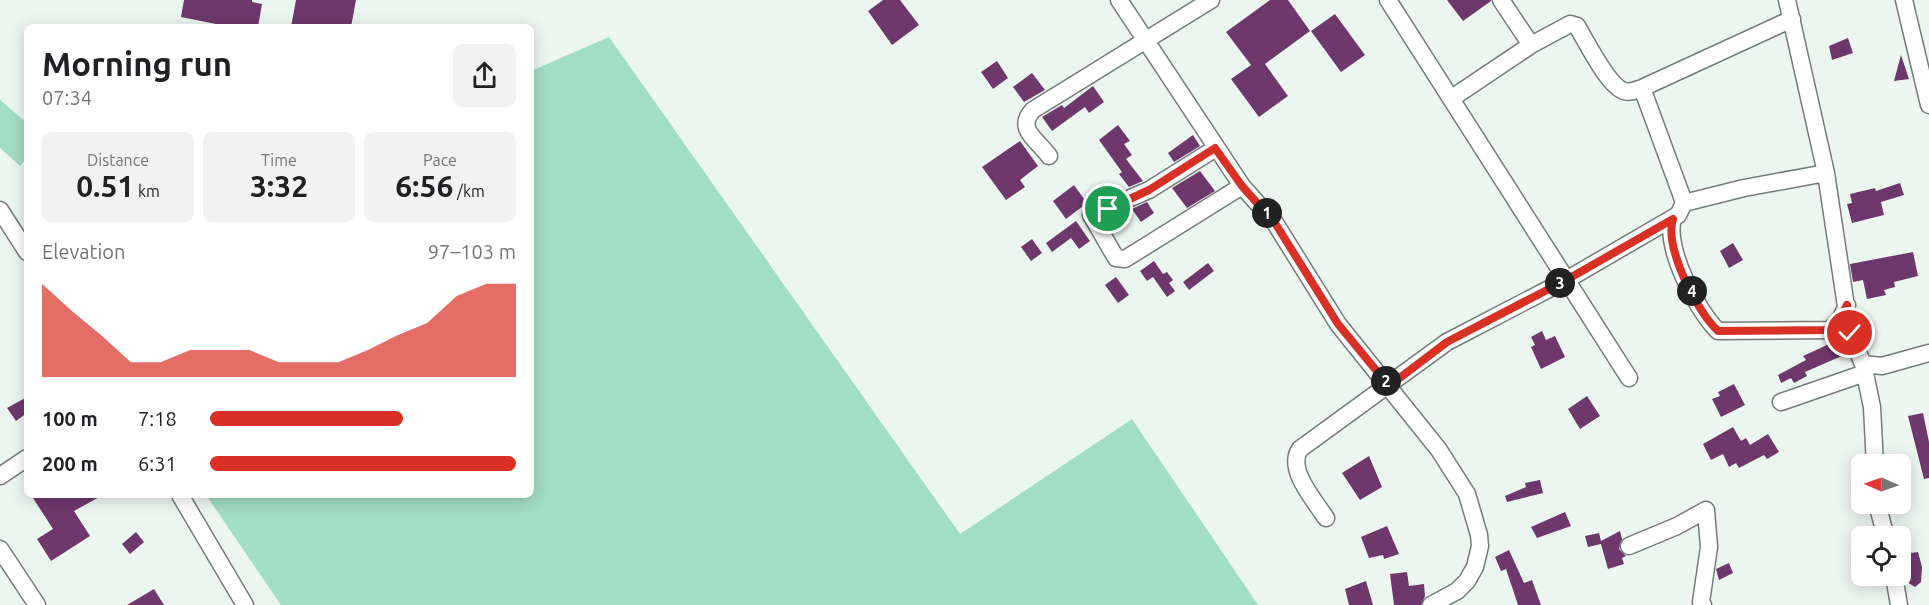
<!DOCTYPE html>
<html lang="en">
<head>
<meta charset="utf-8">
<style>
	body { margin:0; font-family:Ubuntu,sans-serif; background:#f2f2f2; color:#202124; height:100vh; display:flex; flex-direction:column; font-size:22px; white-space:nowrap }
	* { box-sizing:border-box; margin:0 }
	p { font-size:20px; color:#757577 }
	.icon { flex:none; width:33px; height:33px; fill:none; stroke:currentColor; stroke-width:2; stroke-linecap:round; stroke-linejoin:round }
	.map { position:relative; flex:1; overflow:hidden }
	.side { position:absolute; left:24px; top:24px; width:510px; height:474px; display:flex; flex-direction:column; background:#fff; border-radius:9px; box-shadow:0 3px 15px #0003 }
	.side>* { flex:none }
	.needle { width:39px; rotate:272deg }
	.controls { position:absolute; left:1851px; top:454px; display:grid; gap:12px }
	.controls a { display:grid; place-items:center; width:60px; height:60px; border-radius:9px; background:#fff; box-shadow:0 3px 15px #0003; font-size:30px }
	.pin { position:absolute; display:grid; place-items:center; width:51px; height:51px; color:#fff; margin:-26px; border:3px solid #fff; border-radius:50%; box-shadow:0 2px 6px #0007 }
	.km { position:absolute; width:30px; height:30px; margin:-15px; border-radius:50%; background:#222; color:#fff; font-size:16px; line-height:30px; text-align:center }
	.round { display:grid; place-items:center; flex:none; width:63px; height:63px; border-radius:9px; background:#f2f2f2 }
	.headline { display:flex; align-items:center; justify-content:space-between; height:102px; padding:0 18px }
	h1 { font-size:33px; font-weight:700; line-height:45px }
	.stats { display:grid; grid-template-columns:repeat(3,1fr); gap:9px; height:102px; padding:6px 18px }
	.stats div { display:grid; align-content:center; border-radius:9px; background:#f2f2f2; text-align:center }
	.stats b { font-size:30px; font-weight:700 }
	.stats small { font-size:16px; font-weight:400 }
	.stats p { font-size:16px }
	.chart { height:168px; padding:12px 18px }
	.chart p { display:flex; justify-content:space-between }
	.chart svg { width:100%; height:108px; margin-top:6px; fill:#d93025; opacity:.7 }
	ul { padding:0 18px; list-style:none; font-size:20px }
	li { display:grid; grid-template-columns:96px 72px 1fr; align-items:center; height:45px }
	li i { height:15px; border-radius:8px; background:#d93025 }
	.map>svg:first-child { display:block }
	.green { fill:#a2ddc5 }
	.building { fill:#6e386c }
	.lines { fill:none; stroke-linecap:round; stroke-linejoin:round }
	.street-casing { stroke:#737c78; stroke-width:19 }
	.street { stroke:#fff; stroke-width:16 }
	.route-casing { stroke:#fff; stroke-width:12 }
	.route { stroke:#d93025; stroke-width:8 }
</style>
</head>
<body>
<div class="map">
<svg width="1929" height="605" viewBox="0 0 1929 605">
	<rect width="100%" height="100%" fill="#ecf6f1"/>
	<path class="green" d="M609,37l351,497 172,-115 126,186h-977l-75,-110h325v-358c5,-18 0,-45 0,-66z
		M0,100l27,23v35l-7,8 -20,-18z"/>
	<path class="building" d="M184,0h68v2l10,2 -4,23h-27l-50,-10z
		M296,0h60l-5,27h-60z
		M883,0h17l19,25 -27,20 -24,-34z
		M1270,0h18l22,31 -45,33 23,32 -29,21 -28,-38 20,-14 -25,-33z
		M1447,0h44v1l-28,20z
		M1335,14l30,41 -24,17 -30,-41z
		M1848,38l5,15 -21,7 -3,-14z
		M1901,55l8,24 -15,2z
		M997,61l11,17 -15,11 -12,-17z
		M1032,73l13,17 -21,12 -11,-15z
		M1093,86l11,16 -15,11 -4,-6 -33,24 -10,-14 20,-12 2,3z
		M1118,125l12,16 -6,3 8,11 -6,4 17,22 -14,6 -10,-13 3,-2 -23,-32z
		M1193,135l7,11 -26,16 -6,-9z
		M1020,141l18,25 -18,14 5,7 -19,13 -24,-33z
		M1200,171l15,20 -28,17 -15,-20z
		M1900,183l4,12 -23,7 3,13 -32,8 -5,-19 5,-1 -2,-9 25,-6 1,3z
		M1074,185l13,18 -21,16 -13,-18z
		M1147,202l7,11 -13,9 -9,-13z
		M1076,221l14,20 -11,8 -8,-11 -19,14 -6,-9z
		M1032,239l10,14 -11,8 -10,-14z
		M1733,243l10,17 -14,8 -9,-17z
		M1913,252l5,24 -24,6 1,5 -11,3 2,5 -19,4 -4,-19 -10,2 -3,-18z
		M1154,261l9,13 4,-2 6,8 -4,3 6,8 -8,6 -14,-20 -6,4 -7,-10z
		M1208,263l6,8 -25,19 -6,-8z
		M1116,277l13,18 -11,8 -13,-18z
		M1542,331l4,9 9,-4 10,21 -24,12 -10,-22 4,-2 -4,-8z
		M1838,340l6,15 -39,17 2,4 -13,7 -3,-5 -10,5 -3,-8 28,-15 -3,-4z
		M1734,384l11,21 -24,12 -9,-18 8,-3 -2,-4z
		M1587,396l13,20 -20,13 -12,-20z
		M27,397v16l-11,8 -9,-13z
		M1923,413l6,29v36l-5,1 -16,-63z
		M1733,427l8,14 5,-3 4,7 18,-11 11,18 -12,7 -3,-4 -25,13 -3,-5 -7,4 -6,-13 -12,6 -8,-16z
		M1369,456l13,31 -22,13 -18,-27z
		M1540,480l3,13 -36,9 -2,-6 21,-9 -1,-4z
		M31,495h72l-29,16 16,25 -39,25 -14,-22 16,-10z
		M1565,512l6,14 -34,12 -6,-11z
		M1387,526l12,28 -15,5 -1,-4 -14,3 -8,-21z
		M1901,528l10,25 7,-1 4,15 -1,15 -6,5 -8,-5 -7,-19z
		M1620,531l2,8 -3,10 7,7 -4,2 2,6 -16,5 -7,-25 -13,3 -3,-11 14,-3 2,8z
		M136,532l8,10 -14,12 -8,-10z
		M1509,550l15,33 8,-3 9,25h-23l-12,-36 -5,2 -6,-14z
		M1729,563l4,10 -14,7 -3,-11z
		M1407,572l2,14 15,-2 1,12 -4,9h-27l-4,-31z
		M1366,581l7,24h-24l-4,-16z
		M154,589l10,16h-37z"/>
	<g class="lines">
		<g class="street-casing">
			<path id="street" d="M1119,0l123,186 33,37 63,101 101,126 28,44 12,41 1,11 -5,21 -8,14 -10,10 -26,14
				M1388,0l241,378
				M1501,0l30,45
				M1787,0l39,173 24,160 13,31 9,43 3,58
				M1904,0l25,105
				M1452,98l79,-53 39,-21 7,2c9,15 31,60 47,65 6,2 12,-1 18,-3l150,-69
				M1216,148l-67,42 -58,25 25,43 9,1 117,-73
				M1049,156c-11,-16 -34,-27 -16,-46l178,-110
				M1684,203l60,-15 82,-15
				M0,210l27,42
				M1673,219c-9,28 24,92 45,112l112,-1 11,-12 6,-13
				M1863,364l19,2 47,-13
				M1781,402l84,-29
				M0,476l27,-18
				M180,495l65,110
				M1877,504l9,33
				M1326,518c-11,-17 -40,-49 -26,-69l147,-107 121,-63 110,-64 6,-12 -3,-9 -39,-106
				M1629,546l48,-20 29,-16 3,37 -8,55 2,3
				M0,549l37,56
				M1894,576l5,29"/>
		</g>
		<use href="#street" class="street"/>
	</g>
	<g class="lines">
		<g class="route-casing">
			<path id="route" d="M1108,209l41,-19 66,-42 27,38 33,37 63,101 51,62 58,-44 121,-63 105,-60c-9,28 24,93 45,112l112,-1 11,-12 6,-13 3,28"/>
		</g>
		<use href="#route" class="route"/>
	</g>
</svg>
<div class="controls">
<a><svg class="needle" viewBox="-14 -14 28 28"><path d="M0-13l5 13h-10z" fill="#e53935"/><path d="M0 13l5-13h-10z" fill="#757577"/></svg></a>
<a><svg class="icon" aria-label="locate" viewBox="0 0 24 24"><circle cx="12" cy="12" r="6"/><path d="M12 2v4M12 18v4M2 12h4M18 12h4"/></svg></a>
</div>
<div class="pin" style="left:1108px;top:209px;background:#1e9e55"><svg class="icon" aria-label="arrive" viewBox="0 0 24 24"><path d="M6 21V4h12l-3 4 3 4H6"/></svg></div>
<div class="pin" style="left:1850px;top:333px;background:#d93025"><svg class="icon" aria-label="check" viewBox="0 0 24 24"><path d="M5 12l5 5 9-10"/></svg></div>
<b class="km" style="left:1267px;top:213px">1</b>
<b class="km" style="left:1386px;top:381px">2</b>
<b class="km" style="left:1560px;top:283px">3</b>
<b class="km" style="left:1692px;top:291px">4</b>
<section class="side">
<div class="headline"><div><h1>Morning run</h1><p>07:34</p></div><a class="round"><svg class="icon" aria-label="share" viewBox="0 0 24 24"><path d="M12 15V3M7 8l5-5 5 5M5 13v7h14v-7"/></svg></a></div>
<div class="stats">
<div><p>Distance</p><b>0.51<small> km</small></b></div>
<div><p>Time</p><b>3:32</b></div>
<div><p>Pace</p><b>6:56<small> /km</small></b></div>
</div>
<div class="chart"><p><span>Elevation</span>97–103 m</p>
<svg viewBox="0 0 160 44" preserveAspectRatio="none"><path d="M0 44V6L10 17L20 27L30 38L40 38L50 33L60 33L70 33L80 38L90 38L100 38L110 33L120 27L130 22L140 11L150 6L160 6V44z"/></svg>
</div>
<ul>
<li><b>100 m</b>7:18<i style="width:63%"></i></li>
<li><b>200 m</b>6:31<i style="width:100%"></i></li>
</ul>
</section>
</div>
</body>
</html>
